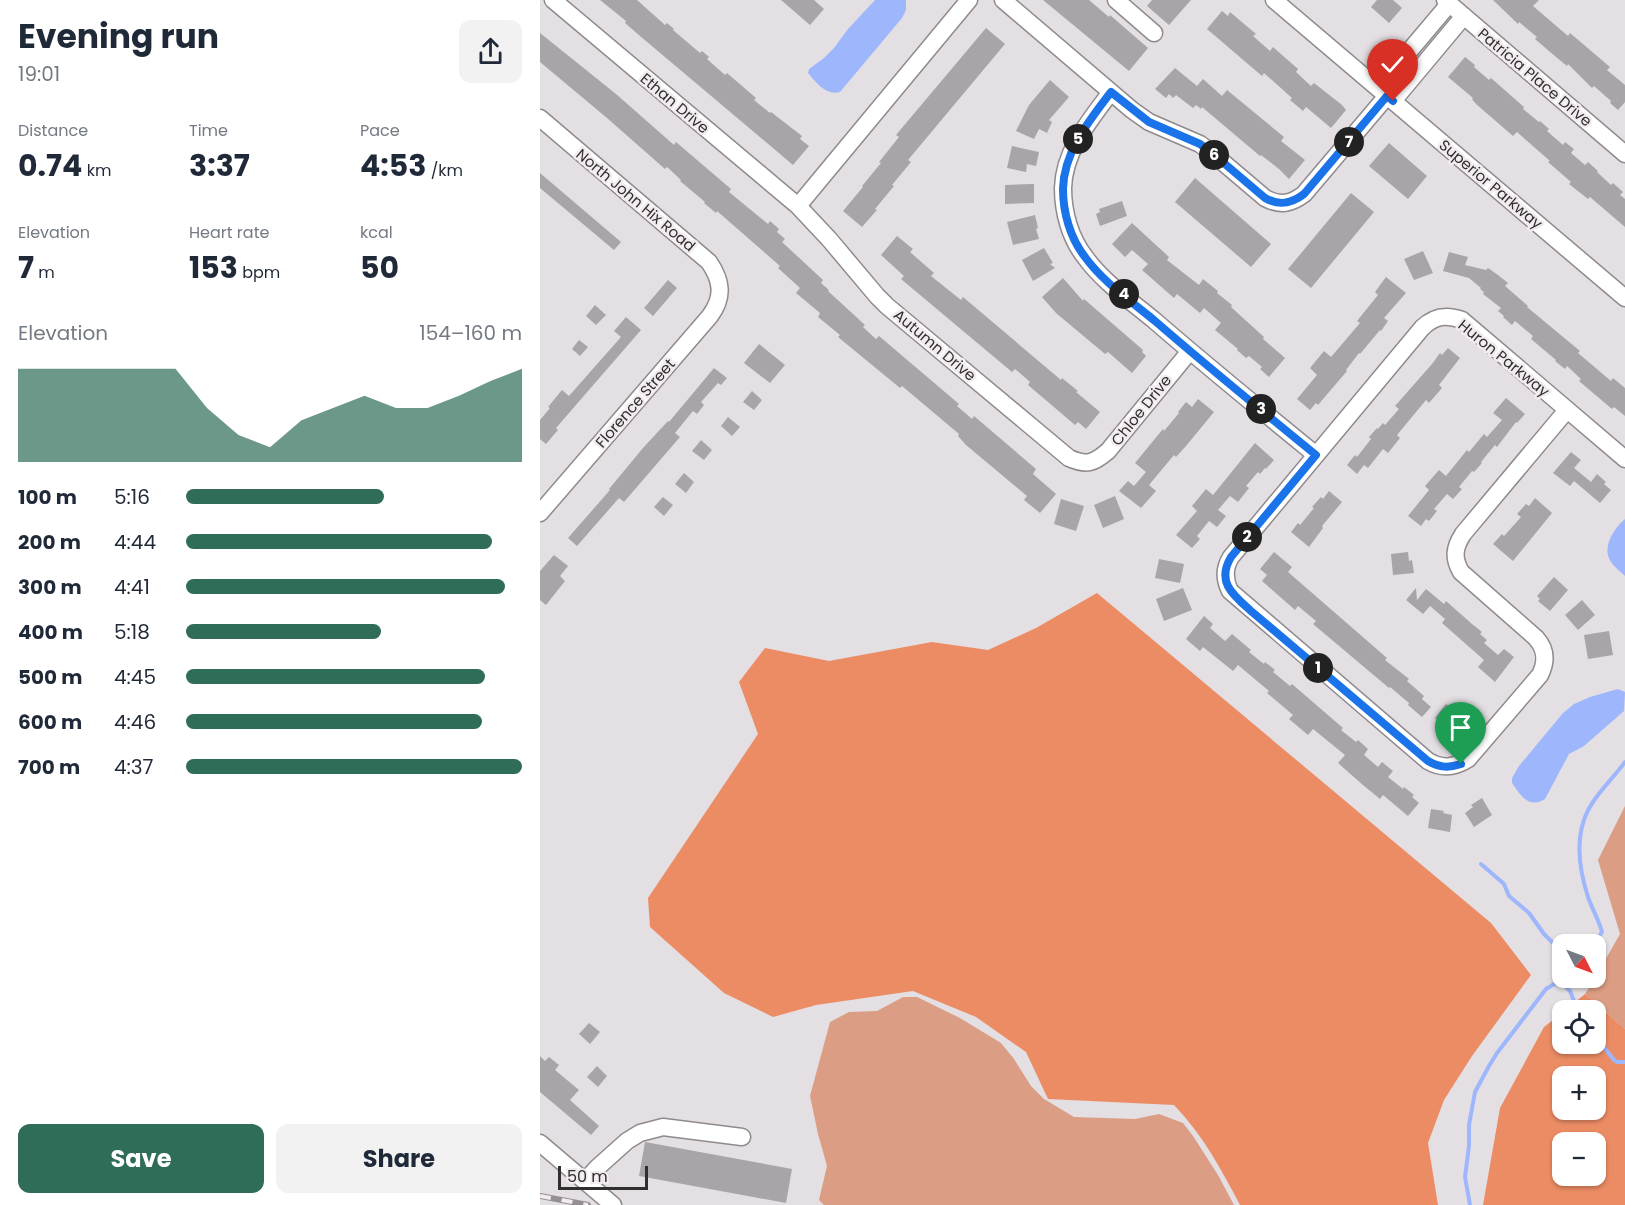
<!DOCTYPE html>
<html lang="en">
<head>
<meta charset="utf-8">
<style>
	body { margin:0; font-family:Poppins,sans-serif; background:#f2f2f3; color:#1f2937; height:100vh; display:flex; flex-direction:column; font-size:22px; white-space:nowrap }
	* { box-sizing:border-box; margin:0 }
	p { font-size:20px; color:#747a83 }
	.icon { flex:none; width:33px; height:33px; fill:none; stroke:currentColor; stroke-width:2; stroke-linecap:round; stroke-linejoin:round }
	.map { position:relative; flex:1; overflow:hidden }
	.sheet { display:flex; flex-direction:column; background:#fff; width:540px }
	.sheet>* { flex:none }
	.needle { width:39px; rotate:132deg }
	.fabs { position:absolute; left:1012px; top:934px; display:grid; gap:12px }
	.fabs a { display:grid; place-items:center; width:54px; height:54px; border-radius:12px; background:#fff; box-shadow:0 2px 4px #0004; font-size:30px }
	.scale { position:absolute; left:18px; bottom:15px; width:90px; box-sizing:border-box; padding-left:6px; border:3px solid #302e2f; border-top:0; font-size:16px; line-height:21px; white-space:nowrap; color:#302e2f; -webkit-text-stroke:4px #f2ecf0; paint-order:stroke }
	.pin { position:absolute; display:grid; place-items:center; width:51px; height:51px; color:#fff; margin:-62px -26px; border-radius:50% 50% 50% 0; rotate:-45deg; box-shadow:0 0 6px #0007 }
	.pin .icon { rotate:45deg }
	.km { position:absolute; width:30px; height:30px; margin:-15px; border-radius:50%; background:#222; color:#fff; font-size:16px; line-height:30px; text-align:center }
	.round { display:grid; place-items:center; flex:none; width:63px; height:63px; border-radius:12px; background:#f2f2f3 }
	.headline { display:flex; align-items:center; justify-content:space-between; height:102px; padding:0 18px }
	h1 { font-size:33px; font-weight:700; line-height:45px }
	.stats { display:grid; grid-template-columns:repeat(3,1fr); gap:9px; height:102px; padding:6px 18px }
	.stats div { display:grid; align-content:center }
	.stats b { font-size:30px; font-weight:700 }
	.stats small { font-size:16px; font-weight:400 }
	.stats p { font-size:16px }
	.chart { height:168px; padding:12px 18px }
	.chart p { display:flex; justify-content:space-between }
	.chart svg { width:100%; height:108px; margin-top:6px; fill:#2f6d59; opacity:.7 }
	.button { display:flex; gap:12px; margin-top:auto; padding:12px 18px }
	.button a { flex:1; height:69px; border-radius:12px; background:#2f6d59; color:#fff; font-size:24px; font-weight:700; line-height:69px; text-align:center }
	.button a+a { background:#f2f2f3; color:#1f2937 }
	ul { padding:0 18px; list-style:none; font-size:20px }
	li { display:grid; grid-template-columns:96px 72px 1fr; align-items:center; height:45px }
	li i { height:15px; border-radius:8px; background:#2f6d59 }
	main { display:flex; flex:1; min-height:0 }
	.map>svg:first-child { display:block }
	.green { fill:#db9d83 }
	.forest { fill:#eb8c64; fill-rule:evenodd }
	.water { fill:#9eb6fb }
	.lines { fill:none; stroke-linecap:round; stroke-linejoin:round }
	.stream { stroke:#9eb6fb; stroke-width:4 }
	.building { fill:#a7a5aa }
	.minor-casing { stroke:#8f8a8d; stroke-width:19 }
	.minor { stroke:#fff; stroke-width:16 }
	.rail-casing { stroke:#938f92; stroke-width:6 }
	.rail { stroke:#f2ecf0; stroke-width:4; stroke-dasharray:11; stroke-linecap:butt }
	.route-casing { stroke:#fff; stroke-width:12 }
	.route { stroke:#1a73e8; stroke-width:8 }
	.labels { text-anchor:middle; dominant-baseline:central; stroke-width:5; stroke-linejoin:round; paint-order:stroke }
	.street-label { font-size:15px; fill:#302e2f; stroke:#f2ecf0 }
</style>
</head>
<body>
<main>
<section class="sheet">
<div class="headline"><div><h1>Evening run</h1><p>19:01</p></div><a class="round"><svg class="icon" aria-label="share" viewBox="0 0 24 24"><path d="M12 15V3M7 8l5-5 5 5M5 13v7h14v-7"/></svg></a></div>
<div class="stats">
<div><p>Distance</p><b>0.74<small> km</small></b></div>
<div><p>Time</p><b>3:37</b></div>
<div><p>Pace</p><b>4:53<small> /km</small></b></div>
</div>
<div class="stats">
<div><p>Elevation</p><b>7<small> m</small></b></div>
<div><p>Heart rate</p><b>153<small> bpm</small></b></div>
<div><p>kcal</p><b>50</b></div>
</div>
<div class="chart"><p><span>Elevation</span>154–160 m</p>
<svg viewBox="0 0 160 44" preserveAspectRatio="none"><path d="M0 44V6L10 6L20 6L30 6L40 6L50 6L60 22L70 33L80 38L90 27L100 22L110 17L120 22L130 22L140 17L150 11L160 6V44z"/></svg>
</div>
<ul>
<li><b>100 m</b>5:16<i style="width:59%"></i></li>
<li><b>200 m</b>4:44<i style="width:91%"></i></li>
<li><b>300 m</b>4:41<i style="width:95%"></i></li>
<li><b>400 m</b>5:18<i style="width:58%"></i></li>
<li><b>500 m</b>4:45<i style="width:89%"></i></li>
<li><b>600 m</b>4:46<i style="width:88%"></i></li>
<li><b>700 m</b>4:37<i style="width:100%"></i></li>
</ul>
<div class="button"><a>Save</a><a>Share</a></div>
</section>
<div class="map">
<svg width="1085" height="1205" viewBox="0 0 1085 1205">
	<rect width="100%" height="100%" fill="#e4dfe3"/>
	<path class="green" d="M1085,806v223l-40,-35 10,-16h1v-2l24,-42 -22,-74z
		M363,997h14l43,21 41,25 13,16 17,27 13,13 30,18 61,2 24,-5 24,9 10,13 25,39 16,30h-410l-5,-5 8,-34 -9,-32 -8,-38 20,-74 19,-10 28,-1z"/>
	<path class="forest" d="M557,593l394,330 40,52 -59,81 -28,44 -16,43 10,62h-198c-19,-36 -37,-70 -66,-100l-126,-6 -22,-47 -50,-35 -63,-26 -97,14 -43,12 -49,-24 -74,-66 -2,-29 110,-164 -19,-52 26,-34 64,13 103,-19 56,8 48,-22z
		M1045,994l40,35v176h-142l17,-97 44,-81 19,-15v32h33v-33h-32zM1023,1077h33v33h-33zM1023,1143h33v33h-33z"/>
	<path class="water" d="M335,0h31v10l-4,8 -62,74c-13,4 -24,-9 -32,-19l1,-4 15,-11 10,-10 14,-19z
		M1085,519v57c-4,-4 -11,-9 -14,-14 -10,-14 3,-34 14,-43z
		M1078,689l7,3 -1,19 -40,35 -15,8 -24,45c-16,10 -24,-3 -33,-16v-5l7,-12 44,-53 11,-9 16,-7z"/>
	<g class="lines">
		<path class="stream" d="M941,864l23,20 5,12 20,17 15,21 17,17 1,8 -2,22 10,10 8,20
			M1033,945l1,-3 7,-3 17,-1 4,-6c-3,-12 -10,-23 -14,-35 -10,-31 -15,-66 5,-95 9,-14 22,-26 32,-40
			M1056,1037l18,23 3,2h8
			M930,1205l-5,-28 4,-31v-21l6,-33 14,-26 8,-13 49,-64 18,-11"/>
	</g>
	<path class="building" d="M60,0h37l28,25 2,-2 7,6 -1,1 27,23 2,-2 7,6 -2,2 18,16 2,-2 29,25 -2,2 16,13 1,-1 31,24 -2,3 9,7 -16,19 -153,-129 -15,-13 1,-2z
		M241,0h33l10,9 -14,16z
		M503,0h46l20,17 1,-2 38,33 -19,23z
		M612,0h39l-22,25 -22,-19z
		M837,0h16l9,8 -13,15 -18,-16z
		M953,0h46l-6,6 35,30 2,-3 40,34 -3,3 18,15v17l-7,8 -8,-7 1,-2 -17,-15 -2,2 -24,-24 -1,2 -11,-9 -21,-18 2,-2 -18,-15 -1,2z
		M682,11l6,5 2,-4 26,22 -3,2 17,15 3,-4 25,22 -2,3 15,14 3,-3 28,22 4,5 -15,18 -25,-21 -3,4 -13,-11 2,-2 -28,-25 -2,3 -55,-47z
		M446,28l19,16 -97,116 3,2 -19,23 2,1 -19,23 2,1 -15,17 -19,-16 20,-24 -1,-1 19,-23 -2,-1 20,-25 -3,-2z
		M0,33l76,61 58,51 2,-3 55,47 -2,3 39,32 2,-3 9,8 -2,3 8,7 -3,3 41,38 -2,3 8,7 -1,1 37,34 -2,2 13,12 3,-3 80,68 -2,2 15,13 2,-3 62,53 -3,5 23,20 -16,19 -16,-13 3,-4 -61,-51 -8,-9 1,-2 -57,-48 -2,2 -62,-51 2,-2 -22,-18 2,-4 -24,-20 4,-5 -22,-20 2,-2 -63,-55 -1,2 -12,-10 1,-1 -25,-21 1,-1 -14,-13 -2,2 -58,-51 -67,-56z
		M925,57l10,8 -1,2 15,13 2,-2 33,29 -1,2 16,13 1,-1 9,8 -2,2 16,14 2,-3 9,7 -3,4 14,12 3,-3 10,9 -1,1 14,13 2,-2 10,9 -3,3 5,4v28l-35,-30 -2,2 -19,-15 2,-2 -23,-20 2,-1 -33,-29 -4,4 -37,-32 -4,-5 1,-1 -25,-21z
		M635,68l22,18 6,-7 19,17 5,-6 57,47 -3,4 24,19 -16,19 -10,-10 -18,-14 -1,1 -58,-49 -1,2 -5,-4 -3,3 -17,-13 -3,3 -4,-4 -3,4 -11,-9z
		M510,80l19,17 -20,23 3,2 -5,11 -8,-4 -5,10 -18,-8 13,-26z
		M849,143l38,33 -19,23 -39,-33z
		M472,146l27,6 -3,14 -9,-2 -1,8 -19,-4z
		M0,173l81,69 -7,8 -74,-62z
		M655,178l76,66 -20,23 -76,-65z
		M494,184v19l-29,1v-19z
		M811,193l23,19 -63,76 -23,-19z
		M582,201l5,15 -27,10 -4,-12 4,-2 -1,-3z
		M495,215l3,13 -2,1 3,10 -26,6 -6,-23z
		M592,223l37,34 -2,3 32,25 4,-6 15,12 -1,2 15,12 -1,2 33,30 -1,2 22,19 -16,19 -9,-8 2,-2 -13,-11 -3,2 -9,-8 1,-1 -23,-19 6,-7 -17,-15 -4,5 -23,-19 -3,4 -32,-28 6,-6 -16,-14 -7,7 -13,-13z
		M357,236l16,13 -3,3 24,21 -3,3 30,24 2,-3 98,83 1,-2 16,13 -2,1 24,20 -14,17 -8,-7 -3,3 -47,-40 2,-3 -15,-13 -3,3 -111,-93 3,-3 -23,-21z
		M504,248l9,15 -3,1 5,4 -22,13 -11,-21z
		M883,251l10,22 -19,7 -10,-21z
		M909,252l19,5 -3,8 21,5 2,-2 10,7 10,8 -3,3 23,20 -1,1 53,44 -2,2 33,28 2,-3 12,10v28l-11,-9 -2,2 -33,-28 2,-2 -14,-13 -2,3 -10,-8 1,-1 -25,-21 2,-3 -18,-15 -3,4 -9,-8 1,-1 -6,-5 3,-3 -18,-14 1,-2 -4,-3 1,-1 -12,-10 -26,-7z
		M846,277l20,16 -22,25 4,3 -7,10 -1,-1 -20,24 -1,-1 -13,17 1,1 -29,34 -2,-2 -6,7 -13,-11 20,-24 -7,-7 14,-17 7,6 29,-34 -3,-2 21,-26 -3,-3z
		M523,278l20,23 1,-2 59,51 -1,2 4,4 -14,17 -24,-21 -3,2 -49,-41 -14,-16z
		M128,280l9,8 -24,28 -9,-8z
		M55,305l11,10 -10,10 -10,-9z
		M86,317l15,13 -85,98 2,2 -12,14 -6,-5v-19l10,-12 -2,-1 14,-17 7,6 22,-25 30,-34 -7,-6z
		M39,340l9,7 -8,9 -8,-7z
		M219,344l26,21 -15,18 -26,-20z
		M908,348l12,10 -21,27 3,3 -13,15 -3,-3 -29,35 3,3 -12,15 -5,-4 -15,19 -4,-3 -7,9 -10,-9 8,-10 2,2 14,-18 -2,-2 8,-9 1,1 5,-6 2,2 14,-16 -4,-3 37,-42 8,-11 2,2z
		M174,368l13,10 -6,7 -3,-2 -17,19 3,3 -7,9 -4,-3 -18,22 5,4 -56,65 -5,-4 -42,48 -9,-8 42,-48 -1,-1 34,-41 25,-27 1,1z
		M212,391l10,9 -8,10 -11,-8z
		M966,398l19,16 -8,9 -1,-1 -19,25 -2,-2 -14,17 1,1 -8,9 -2,-1 -13,16 3,2 -9,10 -6,-5 -13,15 3,2 -8,10 -3,-2 -5,7 -13,-10 21,-26 -4,-4 14,-16 7,6 21,-26 2,2 15,-18 3,3 15,-17 -9,-7z
		M658,399l16,13 -28,34 -10,11 -2,-2 -25,30 7,6 -15,17 -22,-17 9,-10 6,5 12,-14 -11,-9 28,-34 1,2 15,-18 -1,-1 8,-10 6,5z
		M188,417l12,10 -8,9 -11,-10z
		M161,440l11,10 -8,10 -12,-9z
		M715,443l19,17 -8,9 -1,-1 -5,6 -2,-2 -12,14 3,2 -11,14 -8,-6 -12,14 8,6 -9,11 -8,-6 -12,15 3,3 -8,9 -16,-13 21,-24 -5,-5 14,-17 7,6z
		M1031,452l10,8 -7,8 17,14 6,-8 9,8 -2,2 7,6 -11,13 -26,-22 -4,5 -17,-13z
		M144,473l10,9 -8,11 -11,-9z
		M789,491l13,11 -20,24 1,2 -14,19 -18,-15 7,-9 2,2 14,-17 -2,-1 9,-10 2,2z
		M575,496l9,23 -21,9 -9,-23z
		M123,497l10,8 -9,11 -10,-9z
		M995,498l17,15 -39,48 -20,-17 9,-10 2,2 17,-19 -4,-3 9,-10 3,2z
		M521,499l23,7 -8,25 -22,-7z
		M734,552l18,15 -4,5 99,86 -2,2 24,19 -2,2 17,15 -2,3 9,8 -9,10 -14,-12 1,-2 -19,-16 -1,1 -76,-64 3,-3 -18,-15 -3,4 -33,-29 5,-6 -7,-6z
		M868,552l1,9 3,-1 2,13 -21,2 -2,-21z
		M14,555l14,11 -8,10 5,5 -19,24 -6,-5v-29z
		M619,559l25,5 -4,19 -25,-5z
		M1014,577l14,13 -18,21 -12,-10 2,-2 -3,-3z
		M643,588l9,22 -28,11 -8,-22z
		M876,588l1,12 9,-11 18,15 2,-3 26,23 10,8 -2,2 7,6 -3,3 14,12 6,-6 10,8 -19,25 -17,-15 6,-7 -42,-37 3,-4 -15,-13 -7,8 -17,-14z
		M1042,600l13,15 -17,15 -13,-15z
		M664,616l9,8 -3,4 15,13 7,-7 19,16 -2,2 15,12 1,-2 10,8 -2,2 17,14 2,-2 51,44 -2,2 15,12 2,-2 10,9 -4,6 14,12 4,-5 11,9 -5,6 15,12 1,-2 10,8 -2,2 7,6 -11,13 -25,-21 -3,4 -17,-14 -25,-22 7,-8 -32,-26 -5,6 -19,-16 4,-4 -26,-22 2,-2 -31,-26 -5,6 -30,-24 -3,4 -14,-12z
		M1069,631l4,24 -25,4 -4,-24z
		M906,704l18,13 -17,21 -10,-8 5,-6 -7,-6z
		M942,798l10,17 -18,12 -9,-14 8,-6 -2,-2z
		M891,809l13,2 -1,2 9,2 -2,17 -22,-4z
		M49,1023l11,9 -10,12 -11,-10z
		M0,1056l5,5 4,-4 10,8 -4,5 24,20 -9,10 29,26 -8,9 -51,-43z
		M57,1066l10,10 -9,11 -11,-10z
		M105,1142l147,27 -6,34 -147,-27z"/>
	<g class="lines">
		<g class="minor-casing">
			<path id="minor" d="M13,0l245,206 31,33 48,57 10,10 182,152c18,8 25,5 39,-7l82,-100
				M463,0l129,110 17,12 51,22 12,9 53,45c15,8 26,6 39,-4l83,-98
				M576,0l38,33
				M734,0l351,298
				M905,0l180,154
				M838,88l71,-84
				M571,92c-22,29 -47,59 -48,96 0,24 7,50 22,69 18,25 46,44 70,64 53,46 107,90 161,134
				M853,101l71,-85
				M0,118l169,144c13,19 15,35 1,54l-170,197
				M258,206l171,-206
				M1027,410l-104,124c-9,14 -10,24 -2,38l75,66c10,11 11,23 4,37l-72,84c-14,9 -26,10 -40,2l-198,-170c-6,-12 -6,-23 1,-34l191,-229c12,-12 24,-14 40,-8l163,139
				M0,1143l73,62
				M45,1181l13,-14 29,-26 13,-8 23,-6 79,10"/>
		</g>
		<use href="#minor" class="minor"/>
		<g class="rail-casing">
			<path id="rail" d="M0,1196l48,9"/>
		</g>
		<use href="#rail" class="rail"/>
	</g>
	<g class="lines">
		<g class="route-casing">
			<path id="route" d="M853,101l-6,-5 -83,98c-13,10 -25,12 -39,4l-53,-45 -12,-9 -51,-22 -38,-30c-22,29 -47,59 -48,97 0,23 7,49 22,68 18,25 46,44 70,64 53,46 107,90 161,134l-85,102c-15,25 2,38 20,54l177,150c12,7 21,7 33,3"/>
		</g>
		<use href="#route" class="route"/>
	</g>
	<g class="labels">
		<g class="street-label">
			<text transform="translate(995 77) rotate(40)">Patricia Place Drive</text>
			<text transform="translate(135 103) rotate(40)">Ethan Drive</text>
			<text transform="translate(951 184) rotate(40)">Superior Parkway</text>
			<text transform="translate(96 200) rotate(40)">North John Hix Road</text>
			<text transform="translate(395 345) rotate(40)">Autumn Drive</text>
			<text transform="translate(964 358) rotate(39)">Huron Parkway</text>
			<text transform="translate(95 403) rotate(-49)">Florence Street</text>
			<text transform="translate(601 410) rotate(-51)">Chloe Drive</text>
		</g>
	</g>
</svg>
<div class="fabs">
<a><svg class="needle" viewBox="-14 -14 28 28"><path d="M0-13l5 13h-10z" fill="#e53935"/><path d="M0 13l5-13h-10z" fill="#747a83"/></svg></a>
<a><svg class="icon" aria-label="locate" viewBox="0 0 24 24"><circle cx="12" cy="12" r="6"/><path d="M12 2v4M12 18v4M2 12h4M18 12h4"/></svg></a>
<a>+</a>
<a>−</a>
</div>
<div class="scale">50 m</div>
<div class="pin" style="left:921px;top:764px;background:#1e9e55"><svg class="icon" aria-label="arrive" viewBox="0 0 24 24"><path d="M6 21V4h12l-3 4 3 4H6"/></svg></div>
<div class="pin" style="left:853px;top:101px;background:#d93025"><svg class="icon" aria-label="check" viewBox="0 0 24 24"><path d="M5 12l5 5 9-10"/></svg></div>
<b class="km" style="left:778px;top:668px">1</b>
<b class="km" style="left:707px;top:537px">2</b>
<b class="km" style="left:721px;top:409px">3</b>
<b class="km" style="left:584px;top:294px">4</b>
<b class="km" style="left:538px;top:139px">5</b>
<b class="km" style="left:674px;top:155px">6</b>
<b class="km" style="left:809px;top:142px">7</b>
</div>
</main>
</body>
</html>
